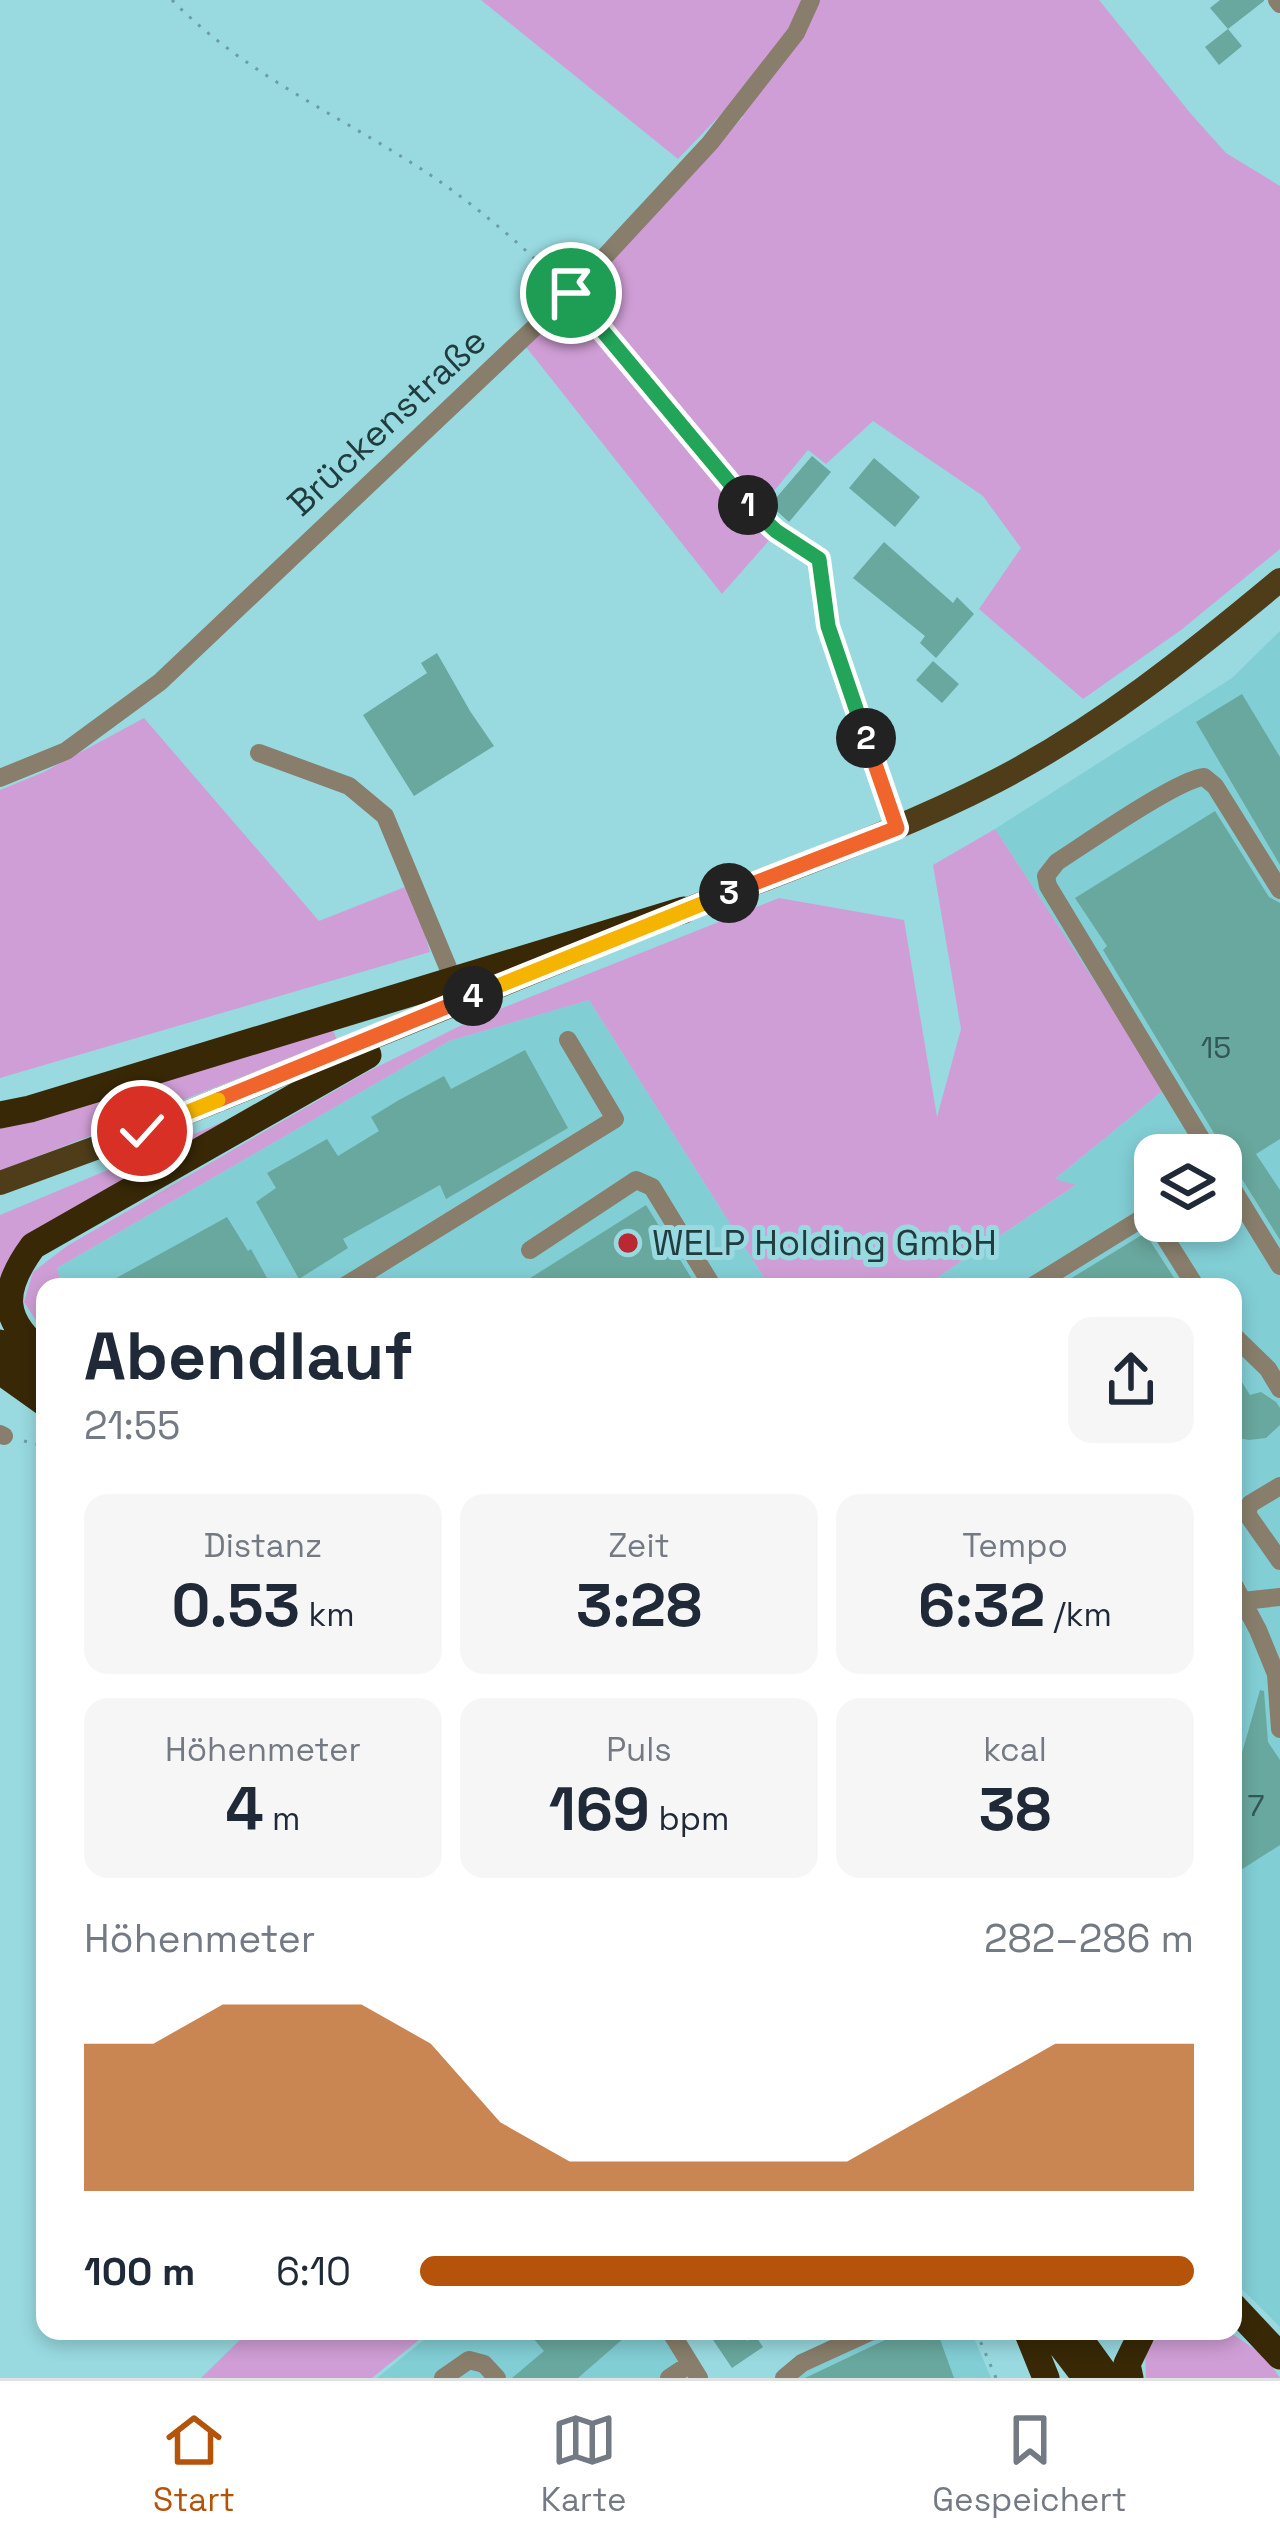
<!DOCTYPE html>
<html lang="de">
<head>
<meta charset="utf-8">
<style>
	body { margin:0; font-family:"Space Grotesk",sans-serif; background:#f6f6f7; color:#1f2937; height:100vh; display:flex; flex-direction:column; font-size:45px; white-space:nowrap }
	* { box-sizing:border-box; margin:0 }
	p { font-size:39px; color:#747a83 }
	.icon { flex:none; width:66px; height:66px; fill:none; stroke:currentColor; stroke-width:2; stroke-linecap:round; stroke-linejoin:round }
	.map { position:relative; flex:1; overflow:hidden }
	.panel { position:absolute; left:36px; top:1278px; width:1206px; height:1062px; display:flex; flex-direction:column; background:#fff; border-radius:24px; box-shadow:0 6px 18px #0003 }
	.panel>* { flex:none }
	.fabs { position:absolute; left:1134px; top:1134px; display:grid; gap:24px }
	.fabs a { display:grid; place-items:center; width:108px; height:108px; border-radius:24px; background:#fff; box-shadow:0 6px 18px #0003; font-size:60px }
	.pin { position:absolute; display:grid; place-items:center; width:102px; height:102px; color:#fff; margin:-51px; border:6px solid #fff; border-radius:50%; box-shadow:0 3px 12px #0007 }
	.km { position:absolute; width:60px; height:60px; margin:-30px; border-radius:50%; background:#222; color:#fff; font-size:33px; line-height:60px; text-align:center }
	.round { display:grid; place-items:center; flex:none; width:126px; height:126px; border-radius:24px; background:#f6f6f7 }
	.summary { display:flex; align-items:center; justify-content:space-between; height:204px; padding:0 48px }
	h1 { font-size:66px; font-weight:700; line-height:90px }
	.metrics { display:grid; grid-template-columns:repeat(3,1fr); gap:18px; height:204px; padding:12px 48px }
	.metrics div { display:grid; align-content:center; border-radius:24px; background:#f6f6f7; text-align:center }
	.metrics b { font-size:60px; font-weight:700 }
	.metrics small { font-size:33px; font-weight:400 }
	.metrics p { font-size:33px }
	.chart { height:336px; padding:24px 48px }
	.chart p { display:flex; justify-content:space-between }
	.chart svg { width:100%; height:216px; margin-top:12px; fill:#b45309; opacity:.7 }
	ul { padding:0 48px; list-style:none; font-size:39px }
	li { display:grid; grid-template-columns:192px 144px 1fr; align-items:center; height:90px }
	li i { height:30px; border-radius:15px; background:#b45309 }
	.menu { display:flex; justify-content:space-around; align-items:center; height:168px; border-top:3px solid #e0e1e3; background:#fff; font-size:33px; color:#747a83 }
	.menu a { display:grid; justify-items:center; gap:6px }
	.menu .on { color:#b45309 }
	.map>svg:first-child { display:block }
	.built { fill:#82ced5; fill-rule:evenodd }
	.green { fill:#d09ed6 }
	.building { fill:#69a89e }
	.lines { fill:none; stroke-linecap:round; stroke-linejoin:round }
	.path { stroke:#6b9ea3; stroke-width:3; stroke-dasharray:3 9; stroke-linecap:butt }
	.minor { stroke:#887e6b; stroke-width:18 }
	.major { stroke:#4f3d1a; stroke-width:24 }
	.highway { stroke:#382806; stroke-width:27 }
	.split-1-casing { stroke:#fff; stroke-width:24 }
	.split-2-casing { stroke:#fff; stroke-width:24 }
	.split-3-casing { stroke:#fff; stroke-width:24 }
	.split-4-casing { stroke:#fff; stroke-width:24 }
	.split-5-casing { stroke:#fff; stroke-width:24 }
	.split-6-casing { stroke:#fff; stroke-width:24 }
	.split-1 { stroke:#22a559; stroke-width:15 }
	.split-2 { stroke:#22a559; stroke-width:15 }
	.split-3 { stroke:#f0652b; stroke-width:15 }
	.split-4 { stroke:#f5b400; stroke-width:15 }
	.split-5 { stroke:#f0652b; stroke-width:15 }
	.split-6 { stroke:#f5b400; stroke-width:15 }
	.poi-dot { fill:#b92833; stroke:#98dae0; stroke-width:4.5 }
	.labels { text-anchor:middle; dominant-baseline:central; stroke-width:10; stroke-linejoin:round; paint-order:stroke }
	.number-label { font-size:30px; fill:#335756 }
	.street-label { font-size:36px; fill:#213c3e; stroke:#98dae0 }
	.poi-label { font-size:36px; fill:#213c3e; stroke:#98dae0; text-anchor:start }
</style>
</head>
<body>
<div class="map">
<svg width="1280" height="2378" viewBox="0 0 1280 2378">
	<rect width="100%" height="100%" fill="#98dae0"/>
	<path class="built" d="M1280,631v1696l-47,-47v-993h-310l152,-101 -21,-6 111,-91 -170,-260 237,-151zM1155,1155h66v66h-66z
		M589,1000l181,287h-708l-5,-19 392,-227z
		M435,2331h235l29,47h-322z
		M841,2331h130l20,47h-215z"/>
	<path class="green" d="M481,0h618l92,114 35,39 54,33v363l-99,81 -98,69 -104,-90 42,-61 -38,-52 -110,-75 -47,43 -18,-14 -49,59 -174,-210 3,-14 155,-168 -15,-10 -50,52z
		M564,310l16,3 193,223 -51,58 -196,-247z
		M144,718l175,203 91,-36 20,67 -430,126v-288l44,-18z
		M995,829l170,260 -110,90 21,6 -153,102h-153l-181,-287 -140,41 -392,227 5,19h-17v47l-21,-32 9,-30 34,-26 300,-174 105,-52 307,-122 125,22 33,197 24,-88 -28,-164z
		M332,1028l5,12 -337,131v-45z
		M256,1108l-243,146 -13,25v-64z
		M249,2331h181l-58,47h-171z
		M1167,2331h61l37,25 15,22h-134l-1,-30z"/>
	<path class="building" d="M1220,0h44v1l-36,28 -18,-21z
		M1228,29l14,17 -23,19 -14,-18z
		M812,456l19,16 -42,50 -19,-17z
		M874,458l46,39 -25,30 -46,-39z
		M884,542l69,61 4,-6 17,17 -38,44 -16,-15 5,-7 -72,-58z
		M437,653l33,58 24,35 -80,50 -51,-81 64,-42 -6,-10z
		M933,661l26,23 -17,19 -26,-23z
		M1242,694l38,63v108l-84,-143z
		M1215,811l54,86 11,6v236l-24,15 24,36v50l-48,-77 -8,-6 -1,-9 -120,-198 4,-4 -32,-48z
		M525,1050l43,78 -122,71 -6,-14 -97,54 5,9 -49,31 -43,-77 20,-14 -9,-15 60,-34 11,17 41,-25 -8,-14 28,-17 45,-24 7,13z
		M646,1205l51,82h-181z
		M227,1217l21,34 3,-2 21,38h-172z
		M1145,1233l35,54h-123z
		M1233,1368l17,27 11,-3 15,10 4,6v17l-14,13 -17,2 -16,-3z
		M1260,1690l4,1 4,51 12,18v85l-47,30v-110l7,-5z
		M527,2331h105l-54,47h-66l32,-27z
		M707,2331h33l7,10 8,-6 8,12 -31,21z
		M904,2331h33l17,47h-149z"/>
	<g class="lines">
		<path class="path" d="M172,0c66,68 155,110 235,160 55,34 104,75 150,120
			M24,1441l21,5
			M976,2331l20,47"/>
		<path class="minor" d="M1277,0l3,4
			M571,293l168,203 37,35 43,28 9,67 69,202
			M259,753l90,33 36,30 69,166
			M0,778l66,-27 94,-69 411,-389 139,-150 86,-110 15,-33
			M1211,1155l-163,-269 -2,-10 11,-14c28,-18 121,-83 147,-85l11,9 65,104
			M1221,1170l59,96
			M530,1250l106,-70 16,7 61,100
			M343,1287l272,-168 -47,-79
			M1031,1287l110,-68h8l8,6 39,62
			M1233,1335l35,34 12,20
			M0,1434l4,2
			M1280,1486l-30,18 -3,10 33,47
			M1233,1583l25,47 18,44 4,55
			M1233,1602l47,-5
			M670,2331l29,47
			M443,2378l26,-18 15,4 13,14
			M669,2378l21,-14
			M784,2378l18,-15 70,-32"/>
		<path class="major" d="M666,918c110,-45 224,-82 330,-137 104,-54 194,-126 284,-201
			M0,1183l142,-52 436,-177"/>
		<path class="highway" d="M0,1115l30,-6 654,-199
			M0,1343l45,32
			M45,1355c-45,-35 -45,-64 -12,-109l335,-191
			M0,1371l45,32
			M1233,2306l47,50
			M1027,2331l19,47
			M1050,2331l36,47
			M1074,2331l34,47
			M1130,2378l-3,-14 16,-33"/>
	</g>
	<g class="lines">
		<g class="split-1-casing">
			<path id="split-1" d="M571,293l177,212"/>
		</g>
		<g class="split-2-casing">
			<path id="split-2" d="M748,505l28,26 43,28 9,67 38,112"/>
		</g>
		<g class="split-3-casing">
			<path id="split-3" d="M729,893l168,-65 -31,-90"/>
		</g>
		<g class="split-4-casing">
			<path id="split-4" d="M473,996l256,-103"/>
		</g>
		<g class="split-5-casing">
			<path id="split-5" d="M218,1100l255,-104"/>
		</g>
		<g class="split-6-casing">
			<path id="split-6" d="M142,1131l76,-31"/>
		</g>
		<use href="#split-1" class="split-1"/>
		<use href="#split-2" class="split-2"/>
		<use href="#split-3" class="split-3"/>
		<use href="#split-4" class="split-4"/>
		<use href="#split-5" class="split-5"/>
		<use href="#split-6" class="split-6"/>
	</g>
	<circle class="poi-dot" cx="628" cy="1243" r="12"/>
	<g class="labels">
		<g class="number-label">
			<text x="1216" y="1047">15</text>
			<text x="1256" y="1805">7</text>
		</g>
		<g class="street-label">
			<text transform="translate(387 422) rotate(-43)">Brückenstraße</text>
		</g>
		<g class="poi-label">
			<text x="652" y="1243">WELP Holding GmbH</text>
		</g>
	</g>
</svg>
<div class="fabs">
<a><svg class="icon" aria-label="layers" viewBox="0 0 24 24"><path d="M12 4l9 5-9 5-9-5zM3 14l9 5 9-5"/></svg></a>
</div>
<div class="pin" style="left:571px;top:293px;background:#1e9e55"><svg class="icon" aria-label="arrive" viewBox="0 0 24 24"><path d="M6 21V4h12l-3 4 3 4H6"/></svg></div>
<div class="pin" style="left:142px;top:1131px;background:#d93025"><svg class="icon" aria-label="check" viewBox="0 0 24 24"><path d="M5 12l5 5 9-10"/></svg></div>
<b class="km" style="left:748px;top:505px">1</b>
<b class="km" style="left:866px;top:738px">2</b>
<b class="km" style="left:729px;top:893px">3</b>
<b class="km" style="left:473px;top:996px">4</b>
<section class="panel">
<div class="summary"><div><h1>Abendlauf</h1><p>21:55</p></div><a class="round"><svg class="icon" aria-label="share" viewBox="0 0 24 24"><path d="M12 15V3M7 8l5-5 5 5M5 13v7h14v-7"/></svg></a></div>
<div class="metrics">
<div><p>Distanz</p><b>0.53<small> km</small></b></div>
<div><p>Zeit</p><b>3:28</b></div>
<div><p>Tempo</p><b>6:32<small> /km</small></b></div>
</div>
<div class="metrics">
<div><p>Höhenmeter</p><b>4<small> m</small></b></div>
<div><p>Puls</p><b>169<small> bpm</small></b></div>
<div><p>kcal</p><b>38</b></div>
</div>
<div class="chart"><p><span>Höhenmeter</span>282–286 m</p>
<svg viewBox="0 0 160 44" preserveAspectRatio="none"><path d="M0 44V14L10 14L20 6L30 6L40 6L50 14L60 30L70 38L80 38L90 38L100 38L110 38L120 30L130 22L140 14L150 14L160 14V44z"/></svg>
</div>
<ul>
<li><b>100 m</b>6:10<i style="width:100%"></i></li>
</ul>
</section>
</div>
<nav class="menu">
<a class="on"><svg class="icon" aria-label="home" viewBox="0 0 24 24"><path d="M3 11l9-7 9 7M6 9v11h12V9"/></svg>Start</a>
<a><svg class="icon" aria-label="map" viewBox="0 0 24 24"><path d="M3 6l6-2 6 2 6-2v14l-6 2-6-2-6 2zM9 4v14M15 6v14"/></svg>Karte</a>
<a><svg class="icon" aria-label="saved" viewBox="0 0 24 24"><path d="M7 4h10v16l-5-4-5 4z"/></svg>Gespeichert</a>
</nav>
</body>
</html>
